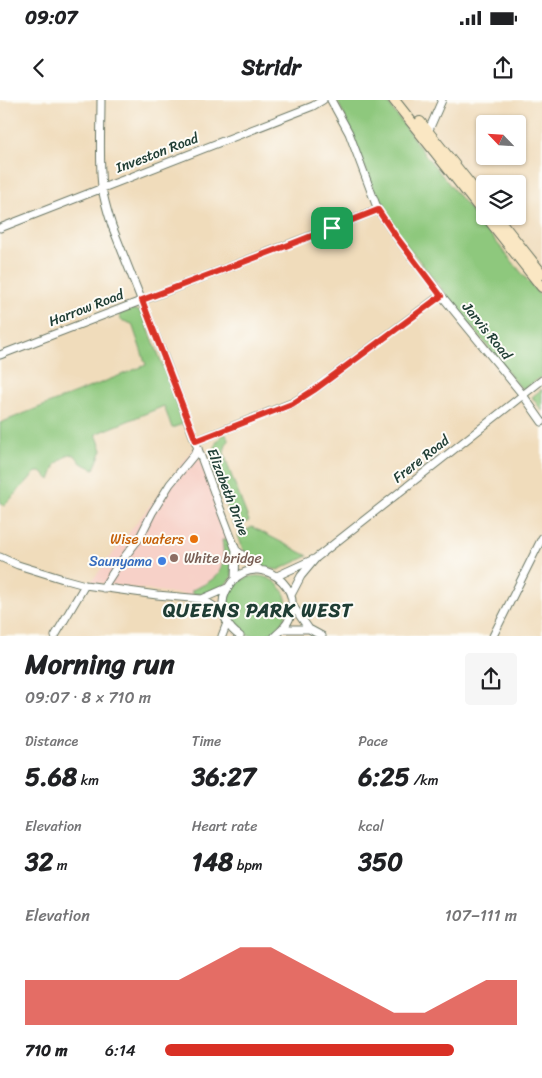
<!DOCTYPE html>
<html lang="en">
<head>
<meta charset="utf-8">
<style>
	body { margin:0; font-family:Sriracha,sans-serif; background:#f6f6f6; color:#202124; height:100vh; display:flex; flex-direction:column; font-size:19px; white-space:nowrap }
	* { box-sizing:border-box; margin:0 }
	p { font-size:16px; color:#757577 }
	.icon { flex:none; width:28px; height:28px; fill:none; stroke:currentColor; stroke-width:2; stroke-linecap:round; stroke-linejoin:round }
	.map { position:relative; height:536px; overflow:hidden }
	.side { display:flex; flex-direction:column; background:#fff; flex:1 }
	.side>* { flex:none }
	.needle { width:32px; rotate:295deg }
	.fabs { position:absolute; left:476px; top:15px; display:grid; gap:10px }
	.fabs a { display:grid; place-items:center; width:50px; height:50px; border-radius:5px; background:#fff; box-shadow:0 1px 4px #0004; font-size:25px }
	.pin { position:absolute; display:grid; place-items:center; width:42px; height:42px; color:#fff; margin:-21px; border-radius:10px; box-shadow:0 2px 8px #0006 }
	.round { display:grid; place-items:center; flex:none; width:52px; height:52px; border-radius:5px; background:#f6f6f6 }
	.overview { display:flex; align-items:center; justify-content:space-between; height:85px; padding:0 25px }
	h1 { font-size:28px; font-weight:700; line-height:38px }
	.metrics { display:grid; grid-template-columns:repeat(3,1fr); gap:8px; height:85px; padding:5px 25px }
	.metrics div { display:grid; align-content:center }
	.metrics b { font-size:25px; font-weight:700 }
	.metrics small { font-size:14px; font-weight:400 }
	.metrics p { font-size:14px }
	.chart { height:140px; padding:10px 25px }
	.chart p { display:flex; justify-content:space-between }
	.chart svg { width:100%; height:90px; margin-top:5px; fill:#d93025; opacity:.7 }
	ul { padding:0 25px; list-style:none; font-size:16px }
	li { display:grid; grid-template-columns:80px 60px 1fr; align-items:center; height:38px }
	li i { height:12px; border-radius:6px; background:#d93025 }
	.status { display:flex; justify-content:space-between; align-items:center; height:35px; padding:0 25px; background:#fff; direction:ltr }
	.status svg { height:14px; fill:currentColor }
	header { display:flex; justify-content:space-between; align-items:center; height:65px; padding:0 25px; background:#fff; font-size:22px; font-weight:700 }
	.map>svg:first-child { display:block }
	.built { fill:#f7d1c8 }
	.green { fill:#8ec87d; stroke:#568258 }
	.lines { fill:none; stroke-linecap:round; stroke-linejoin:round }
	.street-casing { stroke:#687563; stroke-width:9 }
	.secondary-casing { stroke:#687563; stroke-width:12 }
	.street { stroke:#fff; stroke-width:7 }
	.secondary { stroke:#fae7c3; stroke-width:10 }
	.route-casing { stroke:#fff; stroke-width:10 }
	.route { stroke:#d93025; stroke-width:6 }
	.food-dot { fill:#e8710a; stroke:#fdfcf7; stroke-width:2 }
	.education-dot { fill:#8d6e63; stroke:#fdfcf7; stroke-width:2 }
	.shop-dot { fill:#3f7fe0; stroke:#fdfcf7; stroke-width:2 }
	.labels { text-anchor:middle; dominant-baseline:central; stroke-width:4; stroke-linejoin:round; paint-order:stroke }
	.street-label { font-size:14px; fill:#1f3d34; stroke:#fdfcf7 }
	.food-label { font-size:14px; fill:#c56008; stroke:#fdfcf7; text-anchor:end }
	.education-label { font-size:14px; fill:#785e54; stroke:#fdfcf7; text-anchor:start }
	.shop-label { font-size:14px; fill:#366cbe; stroke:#fdfcf7; text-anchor:end }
	.district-label { font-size:19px; font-weight:bold; letter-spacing:1px; fill:#1f3d34; stroke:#fdfcf7 }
</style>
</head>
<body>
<div class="status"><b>09:07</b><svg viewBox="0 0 49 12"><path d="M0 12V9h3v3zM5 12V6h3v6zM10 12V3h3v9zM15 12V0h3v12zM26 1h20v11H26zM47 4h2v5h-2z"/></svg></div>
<header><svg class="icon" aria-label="back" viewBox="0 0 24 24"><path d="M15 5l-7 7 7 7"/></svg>Stridr<svg class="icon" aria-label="share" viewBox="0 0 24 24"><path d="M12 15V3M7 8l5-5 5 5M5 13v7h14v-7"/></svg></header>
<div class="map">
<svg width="542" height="536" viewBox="0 0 542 536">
	<rect width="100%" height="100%" fill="#fdfcf7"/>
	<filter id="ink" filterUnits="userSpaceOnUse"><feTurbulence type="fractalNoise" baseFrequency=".02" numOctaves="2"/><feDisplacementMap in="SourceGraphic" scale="10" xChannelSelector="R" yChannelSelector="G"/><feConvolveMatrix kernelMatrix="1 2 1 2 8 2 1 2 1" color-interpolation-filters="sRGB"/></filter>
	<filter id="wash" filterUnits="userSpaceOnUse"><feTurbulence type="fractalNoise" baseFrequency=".0096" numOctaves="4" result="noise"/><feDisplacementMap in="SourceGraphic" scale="20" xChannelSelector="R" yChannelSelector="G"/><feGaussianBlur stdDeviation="1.12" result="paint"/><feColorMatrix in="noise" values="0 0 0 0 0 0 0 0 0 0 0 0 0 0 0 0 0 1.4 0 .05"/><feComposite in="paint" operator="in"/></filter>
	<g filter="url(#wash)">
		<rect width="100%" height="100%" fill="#f0dcbb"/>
		<path class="built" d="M195,347l40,103 -2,28 -7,8 -25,11 -110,-15z"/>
		<path class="green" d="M337,0h49l37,52 119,146v78l-18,13 -5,-3 -121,-152 -18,-26 -28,-76z
			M133,209l6,2 5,6 41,106 -13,5 -8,-22 -68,28 6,16 -8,19 -13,-6 -6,-8 -6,-1 -13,10 -6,16 -9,-8h-5l-32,34 -4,-3v-80l146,-58 -14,-41 -11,-4 -2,-6z
			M542,289v22l-10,-14z
			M226,334l3,7 -3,3 -2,8 5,17 20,52 -14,6 -24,-61 5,-23 5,-7z
			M252,427l56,29 -30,14 -17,-4 -18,-16 -5,-15z
			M228,439l5,12 -1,26 -8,9 -22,8h-10v-4c27,-11 35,-20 30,-50z
			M227 506a30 30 0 1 1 60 0a30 30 0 1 1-60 0Z"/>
	</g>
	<g filter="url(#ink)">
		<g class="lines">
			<g class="street-casing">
				<path id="street" d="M101,0c0,29 -2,59 1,87 2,14 6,26 10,39l54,136 52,141 18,47 -1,29
					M331,0l18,33 29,77 17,25 46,60 82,100 19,27
					M428,32l14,-32
					M0,128l313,-122 10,-6
					M0,255l378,-145
					M196,341l96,-38 22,-13 127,-95
					M236,450l24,20
					M0,457l18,8 45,14 22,6 72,10 45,4 21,13
					M277,476l37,-17
					M103,488l13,-20 24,-31 12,-24 18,-29 24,-29 4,-7
					M291,495l10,-19 15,-18 226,-178
					M202,499l25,-11
					M293,506l16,23 13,7
					M283,529h26
					M55,536l30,-51
					M222,536l5,-13
					M240,536c-11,-7 -18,-19 -17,-33 0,-8 4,-14 9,-21 30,-36 90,17 43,54
					M493,536l49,-98"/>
			</g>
			<g class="secondary-casing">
				<path id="secondary" d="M394,0l91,115
					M420,22l65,81
					M486,116l56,71
					M496,116l46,58"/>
			</g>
			<use href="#street" class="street"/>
			<use href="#secondary" class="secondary"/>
		</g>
	</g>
	<g class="lines" filter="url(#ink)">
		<g class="route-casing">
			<path id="route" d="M378,110l17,25 46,61 -127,94 -22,14 -96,37 -54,-141 144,-54z"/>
		</g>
		<use href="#route" class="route"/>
	</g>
	<circle class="food-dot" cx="194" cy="439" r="5"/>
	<circle class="education-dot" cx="174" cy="458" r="5"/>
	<circle class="shop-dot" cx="162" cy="461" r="5"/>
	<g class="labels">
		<g class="street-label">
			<text transform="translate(157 53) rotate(-21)">Investon Road</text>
			<text transform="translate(86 208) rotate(-21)">Harrow Road</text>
			<text transform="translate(487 231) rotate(51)">Jarvis Road</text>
			<text transform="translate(421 359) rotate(-38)">Frere Road</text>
			<text transform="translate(228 392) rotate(69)">Elizabeth Drive</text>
		</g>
		<g class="food-label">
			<text x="184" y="439">Wise waters</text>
		</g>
		<g class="education-label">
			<text x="184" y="458">White bridge</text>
		</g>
		<g class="shop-label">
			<text x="152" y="461">Saunyama</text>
		</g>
		<g class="district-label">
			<text x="258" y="510">QUEENS PARK WEST</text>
		</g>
	</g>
</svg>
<div class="fabs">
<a><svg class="needle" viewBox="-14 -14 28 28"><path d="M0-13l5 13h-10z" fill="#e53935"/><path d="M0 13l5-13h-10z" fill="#757577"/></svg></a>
<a><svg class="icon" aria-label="layers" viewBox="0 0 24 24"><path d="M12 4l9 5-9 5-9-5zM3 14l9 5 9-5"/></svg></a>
</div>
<div class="pin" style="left:332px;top:128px;background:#1e9e55"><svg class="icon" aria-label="arrive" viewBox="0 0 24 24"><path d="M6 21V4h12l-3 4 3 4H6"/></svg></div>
</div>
<section class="side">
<div class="overview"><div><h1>Morning run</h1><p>09:07 · 8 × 710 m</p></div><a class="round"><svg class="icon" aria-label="share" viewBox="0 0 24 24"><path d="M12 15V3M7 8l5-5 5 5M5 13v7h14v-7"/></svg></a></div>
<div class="metrics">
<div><p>Distance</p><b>5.68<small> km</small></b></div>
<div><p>Time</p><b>36:27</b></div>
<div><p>Pace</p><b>6:25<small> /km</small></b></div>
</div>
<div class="metrics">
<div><p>Elevation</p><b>32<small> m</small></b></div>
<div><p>Heart rate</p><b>148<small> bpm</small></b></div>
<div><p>kcal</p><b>350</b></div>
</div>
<div class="chart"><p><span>Elevation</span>107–111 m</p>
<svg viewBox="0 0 160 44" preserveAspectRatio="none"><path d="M0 44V22L10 22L20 22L30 22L40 22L50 22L60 14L70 6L80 6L90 14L100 22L110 30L120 38L130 38L140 30L150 22L160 22V44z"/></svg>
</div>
<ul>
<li><b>710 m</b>6:14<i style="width:82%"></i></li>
</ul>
</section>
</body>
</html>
